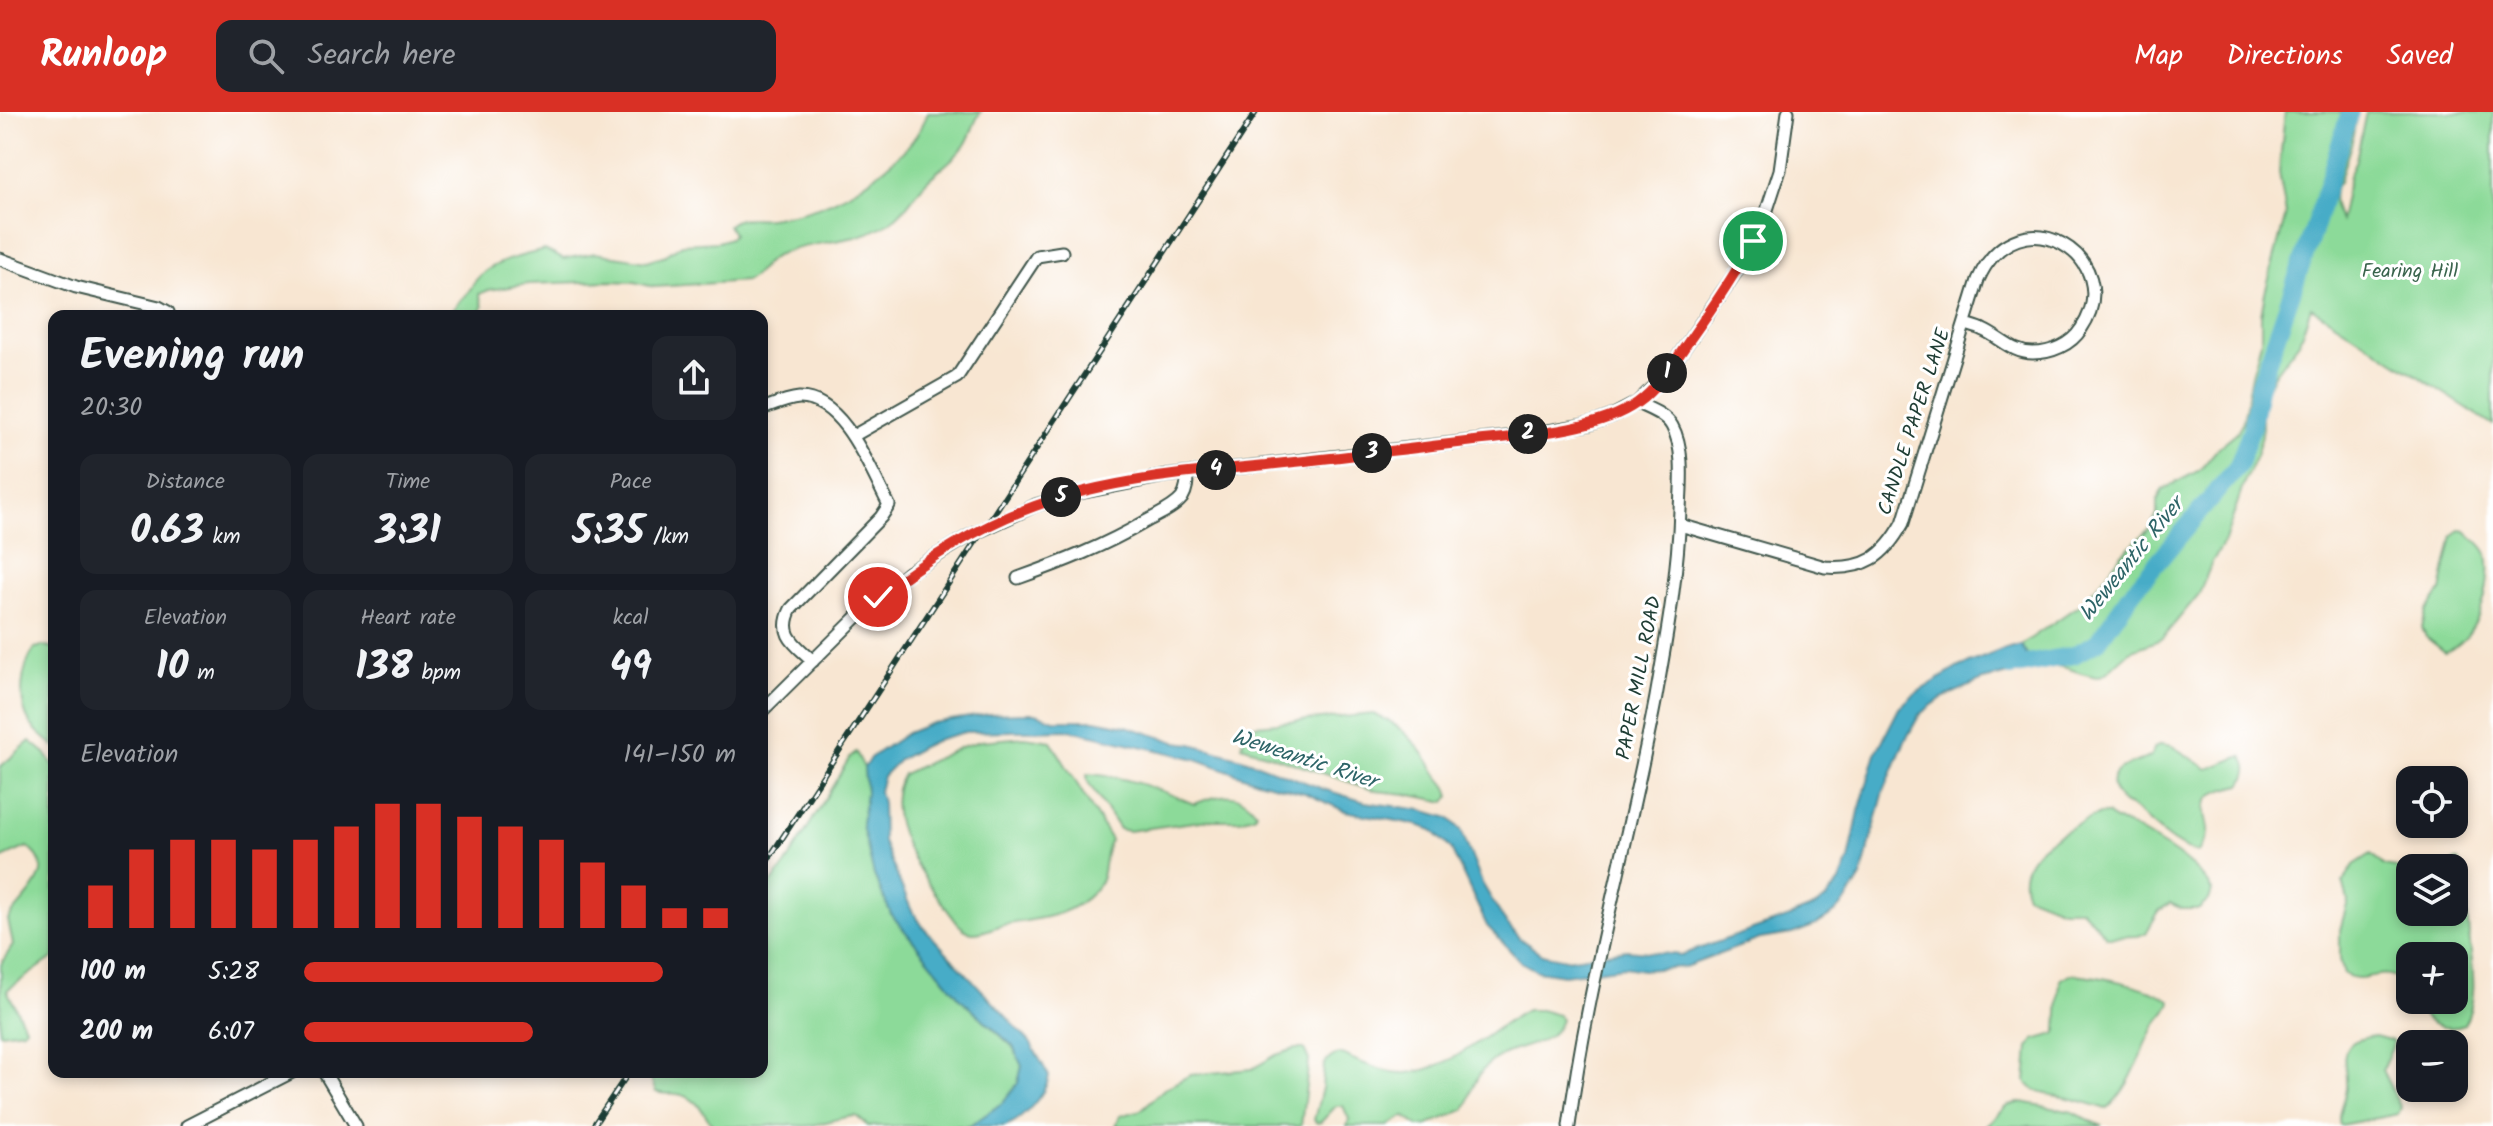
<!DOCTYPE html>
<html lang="en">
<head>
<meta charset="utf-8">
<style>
	body { margin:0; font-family:Kalam,sans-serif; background:#20242c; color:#f1f3f6; height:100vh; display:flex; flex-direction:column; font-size:30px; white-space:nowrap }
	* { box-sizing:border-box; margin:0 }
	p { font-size:26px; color:#9ea1a6 }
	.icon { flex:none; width:44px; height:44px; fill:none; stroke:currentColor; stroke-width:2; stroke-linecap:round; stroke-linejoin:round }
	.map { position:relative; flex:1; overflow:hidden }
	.drawer { position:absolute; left:48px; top:198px; width:720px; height:768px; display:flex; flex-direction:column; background:#171b24; border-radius:16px; box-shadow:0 4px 12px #0003 }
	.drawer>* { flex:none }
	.fabs { position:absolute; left:2396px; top:654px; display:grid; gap:16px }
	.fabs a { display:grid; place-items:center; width:72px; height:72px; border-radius:16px; background:#171b24; box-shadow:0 4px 12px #0003; font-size:40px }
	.pin { position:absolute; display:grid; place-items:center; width:68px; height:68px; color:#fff; margin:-34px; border:4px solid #fff; border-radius:50%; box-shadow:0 2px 8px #0007 }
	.km { position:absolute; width:40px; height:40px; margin:-20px; border-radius:50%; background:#222; color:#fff; font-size:22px; line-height:40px; text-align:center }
	.round { display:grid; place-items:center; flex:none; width:84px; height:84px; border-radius:16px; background:#20242c }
	.summary { display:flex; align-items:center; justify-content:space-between; height:136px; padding:0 32px }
	h1 { font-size:44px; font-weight:700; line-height:60px }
	.metrics { display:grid; grid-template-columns:repeat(3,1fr); gap:12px; height:136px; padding:8px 32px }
	.metrics div { display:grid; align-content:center; border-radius:16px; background:#20242c; text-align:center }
	.metrics b { font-size:40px; font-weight:700 }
	.metrics small { font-size:22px; font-weight:400 }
	.metrics p { font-size:22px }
	.chart { height:224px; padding:16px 32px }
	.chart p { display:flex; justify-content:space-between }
	.chart svg { width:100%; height:144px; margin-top:8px; stroke:#d93025; stroke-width:6 }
	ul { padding:0 32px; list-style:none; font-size:26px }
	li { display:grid; grid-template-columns:128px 96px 1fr; align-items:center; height:60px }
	li i { height:20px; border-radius:10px; background:#d93025 }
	header { display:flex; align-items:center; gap:48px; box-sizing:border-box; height:112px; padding:0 40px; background:#d93025; color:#fff }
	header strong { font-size:38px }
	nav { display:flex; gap:44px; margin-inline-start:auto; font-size:28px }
	.search { width:560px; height:72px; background:#20242c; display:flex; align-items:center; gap:20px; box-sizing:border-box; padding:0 28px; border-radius:16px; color:#9ea1a6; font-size:30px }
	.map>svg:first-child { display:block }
	.green { fill:#8cda99; stroke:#568c66; stroke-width:2 }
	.water { fill:#47acc7; stroke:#33747e; stroke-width:2 }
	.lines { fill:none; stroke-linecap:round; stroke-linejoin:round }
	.river { stroke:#47acc7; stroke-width:18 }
	.street-casing { stroke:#40564c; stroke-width:15 }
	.street { stroke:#fff; stroke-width:11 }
	.rail-casing { stroke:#1f3d34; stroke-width:6 }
	.rail { stroke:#fff; stroke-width:3; stroke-dasharray:9; stroke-linecap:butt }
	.street-bridge-casing { stroke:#40564c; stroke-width:15; stroke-linecap:butt }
	.street-bridge { stroke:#fff; stroke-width:11 }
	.route-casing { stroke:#fff; stroke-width:16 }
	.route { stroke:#d93025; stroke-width:10 }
	.labels { text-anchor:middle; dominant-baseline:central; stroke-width:6; stroke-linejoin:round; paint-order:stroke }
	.park-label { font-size:20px; fill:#3a644d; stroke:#fff }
	.street-label { font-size:20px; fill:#1f3d34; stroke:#fff }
	.water-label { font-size:22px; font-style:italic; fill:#2d6467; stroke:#fff }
</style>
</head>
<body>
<header>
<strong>Runloop</strong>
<div class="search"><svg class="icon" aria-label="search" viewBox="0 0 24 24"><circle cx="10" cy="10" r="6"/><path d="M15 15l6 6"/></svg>Search here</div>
<nav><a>Map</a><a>Directions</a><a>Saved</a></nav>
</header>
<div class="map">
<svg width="2493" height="1014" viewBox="0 0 2493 1014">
	<rect width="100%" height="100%" fill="#fff"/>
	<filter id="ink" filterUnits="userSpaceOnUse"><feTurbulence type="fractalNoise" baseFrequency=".0125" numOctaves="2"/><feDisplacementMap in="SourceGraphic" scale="16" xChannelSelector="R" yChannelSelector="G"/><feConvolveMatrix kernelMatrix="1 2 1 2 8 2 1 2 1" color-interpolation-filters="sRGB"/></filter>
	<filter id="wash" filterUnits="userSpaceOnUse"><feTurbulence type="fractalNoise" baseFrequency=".006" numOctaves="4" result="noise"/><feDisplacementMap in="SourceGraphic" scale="32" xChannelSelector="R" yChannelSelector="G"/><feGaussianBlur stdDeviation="1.8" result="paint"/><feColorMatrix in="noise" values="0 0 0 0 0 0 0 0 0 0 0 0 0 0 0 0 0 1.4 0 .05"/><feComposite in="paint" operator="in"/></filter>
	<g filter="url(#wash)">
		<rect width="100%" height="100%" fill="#f8e6d2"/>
		<path class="green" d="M928,0h53c-8,10 -9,23 -16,33 -9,13 -25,24 -36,34 -14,13 -22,31 -38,42 -34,24 -75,18 -112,33 -13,5 -20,21 -33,27l-92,6 -20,-5 -25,-1 -80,3 -40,6 -10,4 4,13 -5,9h-27c5,-15 9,-14 18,-25 2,-3 4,-7 7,-11 15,-19 46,-24 69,-30l18,9 32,-6 52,8 19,-6 16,-11 36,-2 12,-4 3,-4 -5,-9c13,-11 26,-5 41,-7 47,-6 82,-21 118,-52 18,-15 33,-31 41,-54z
			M2285,0h72l-5,29 -13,41c-10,11 -5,27 1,39l9,-46 7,-15 10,-48h127v313l-182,-118 -12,35 -26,34 -7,14 -4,19v27l-6,20 -11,24 -20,61 -13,21 -13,32 -37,45 -32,12 -25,23 -8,3c-26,-5 -33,-15 -62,-9l-14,-23 61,-42 19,-21 20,-27 28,-26 8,-14v-14l5,-11 38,-20 19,-23 18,-15 6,-11 9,-46 9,-34v-26l4,-22 21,-79 -7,-42z
			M2460,418l6,1c7,7 18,14 21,23 6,32 -9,86 -42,98l-19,-15 -4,-9 4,-16 15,-21 12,-56z
			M44,534l10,2v98c-8,-7 -18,-14 -24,-23 -13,-21 -9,-55 5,-75z
			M1374,602c28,11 45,31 60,56 5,10 15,15 16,27l-4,5 -40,-8 -30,-3 -134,-45 4,-20z
			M1025,625l26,4 60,99c-10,15 -3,37 -17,51 -26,28 -57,27 -91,34 -9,2 -20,8 -29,8 -7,0 -11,-5 -16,-9 -27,-37 -83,-102 -55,-150l58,-27 19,-6z
			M30,629l15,12 9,13v191l-47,33 18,37 -2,3 -23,3 1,-69 12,-19 -5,-25c13,-21 55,-50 19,-73l-27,12v-92z
			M2161,632l11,2 36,23 34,-13c8,10 6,19 -1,29 -13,3 -35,7 -36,24 -1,8 4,16 3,25 -2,6 -6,12 -9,18 -23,-1 -50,-32 -69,-46 -14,-4 -25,-25 -11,-36 8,-6 22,-9 31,-13l5,-10z
			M856,640l8,16 2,24 -4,33 12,50 17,39 70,85 52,48 9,19 -4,17 -15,20 -33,23h-102l-12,-10c-17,1 -33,8 -50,10 -14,0 -26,-4 -38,0h-55c-10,-14 -17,-30 -36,-32 -8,0 -13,0 -21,-2l-5,-12v-8h111v-177l23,-29 65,-109z
			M1087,662c36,1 74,16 107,30 24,-9 45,-16 62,8l-2,4 -15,4h-31l-80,11 -9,-2 -31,-47z
			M2100,702h7c9,9 23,11 34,18 24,14 58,33 71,59l-3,9 -10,9h-17l-12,-6 -11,8 -13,22 -8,3 -31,1 -26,-28h-19l-35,-14c-18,-43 44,-68 73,-81z
			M2371,742l13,12 18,3 8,5v38h44v-44h-8l8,-7h4c12,19 9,42 10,63 2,32 13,71 -4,101 -13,5 -35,3 -42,-12 -3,-4 -3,-9 -4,-13h36v-44h-44v33c-29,-31 -41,-1 -66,-15l-4,-15v-29l8,-29 -5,-19 11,-17z
			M2073,862c25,2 78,12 98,27 -2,12 -12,17 -17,26 -16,30 -21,58 -47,82 -13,-4 -25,-8 -39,-11 -16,-4 -31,-2 -42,-16l3,-34 5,-8 21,-6 2,-4 3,-51z
			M1527,898h13l18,5 3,5c-8,25 -40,25 -59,35 -17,9 -25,20 -31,38 -2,7 -2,11 -7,17l-38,16h-8l-14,-10 -16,10h-41l2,-7 -6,-13h-7l-15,16 -4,1 -3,-3 8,-32 2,-23c4,-5 8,-10 15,-11 6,-1 10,4 16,6 19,8 39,16 60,12 44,-8 74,-42 112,-62z
			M2375,924l18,5 -1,7 -10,22 19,38 -3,6 -58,11c-4,-12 5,-25 6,-37 2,-28 -15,-46 29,-52z
			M1295,937h9l5,11 -8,66h-185l4,-10 21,-6 23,-21 26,-14 62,-6 24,-14z
			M2022,990l51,10 29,14h-117l22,-20z"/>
		<path class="water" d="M2021,533l13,23 -51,12 -41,18 -22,16 -16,29 -20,48 -23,86 -14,23 -12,13 -19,12 -24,9 -32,5 -75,28 -42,3 -19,-3 -60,8 -27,-4 -16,-9 -34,-36 -36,-77 -19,-19 -14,-5 -73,-14 -40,-18 -48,-12 -61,-22 -125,-29 -106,2 -26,7 -17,8 -22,12 -17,17 -4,15 3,12 1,39 28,67 13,19 106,114 19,34c-3,18 -28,47 -46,50 -10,0 -22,0 -33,0l32,-23 16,-20 4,-17 -9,-20 -52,-47 -70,-85 -17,-39 -12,-50 4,-33 -2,-24 6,-10 37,-25 25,-10 57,-9 34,-1h13l18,7h41l31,6 50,16 16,2 50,14 81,31 42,13 57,8 27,8 12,12 21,53 22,37 15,18 23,16 24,5 61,-9 54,5 103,-36 30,-12 12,-8 14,-17 9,-22 10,-49 17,-58 23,-45 14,-13 44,-27 47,-19z"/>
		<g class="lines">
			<path class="river" d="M2011,555l63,-12 23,-13 37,-52 104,-124 13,-36 9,-46 52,-150 38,-122"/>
		</g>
	</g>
	<g filter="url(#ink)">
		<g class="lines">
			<g class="street-casing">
				<path id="street" d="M0,147l76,28 83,20 9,5
					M762,297c11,-4 25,-10 37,-11 45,-1 72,74 90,107l-8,12 -90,92c-13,26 4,35 22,52
					M853,324l104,-59 80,-121 25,-4
					M1036,393l33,-10 96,-19 359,-41 66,-11 22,-8 25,-13 30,-30 71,-104 25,-47 17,-52 8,-58
					M1680,413l145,42c40,3 59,-10 78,-44l75,-243c40,-91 151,-21 103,49 -10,16 -30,24 -48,24 -21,0 -32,-15 -50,-23 -5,-3 -12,-4 -17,-6
					M1018,466c45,-16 86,-32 127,-56 12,-7 28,-13 37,-24 5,-8 5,-15 5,-24
					M762,599l94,-93 52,-45
					M324,960l32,54
					M187,1014l105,-54
					M1569,1014c19,-145 60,-286 87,-429 11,-63 22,-123 24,-187 1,-25 5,-61 -8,-84 -7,-12 -23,-17 -35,-23"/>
			</g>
			<use href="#street" class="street"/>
			<g class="rail-casing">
				<path id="rail" d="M762,757l494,-757
					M593,1014l36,-54"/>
			</g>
			<use href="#rail" class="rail"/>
			<g class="street-bridge-casing">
				<path id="street-bridge" d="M908,461l61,-37 67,-31"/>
			</g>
			<use href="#street-bridge" class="street-bridge"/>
		</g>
	</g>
	<g class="lines" filter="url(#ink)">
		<g class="route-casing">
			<path id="route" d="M878,485c48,-38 99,-70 157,-91 70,-26 158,-34 232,-41 67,-7 133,-15 199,-23 49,-6 131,-10 171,-39 22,-16 38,-42 54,-65 22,-31 44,-63 62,-97"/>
		</g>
		<use href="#route" class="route"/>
	</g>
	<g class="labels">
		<g class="park-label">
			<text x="2410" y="160">Fearing Hill</text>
		</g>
		<g class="street-label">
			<text transform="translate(1915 310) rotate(-72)">CANDLE PAPER LANE</text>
			<text transform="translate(1640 566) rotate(-79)">PAPER MILL ROAD</text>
		</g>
		<g class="water-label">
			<text transform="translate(2132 448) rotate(-51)">Weweantic River</text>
			<text transform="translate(1304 648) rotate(18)">Weweantic River</text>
		</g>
	</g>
</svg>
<div class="fabs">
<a><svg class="icon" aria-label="locate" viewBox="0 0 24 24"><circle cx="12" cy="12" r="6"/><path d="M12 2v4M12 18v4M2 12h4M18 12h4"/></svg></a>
<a><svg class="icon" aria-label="layers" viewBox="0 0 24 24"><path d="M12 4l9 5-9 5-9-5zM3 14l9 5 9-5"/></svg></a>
<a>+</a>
<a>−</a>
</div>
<div class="pin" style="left:1753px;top:129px;background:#1e9e55"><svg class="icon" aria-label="arrive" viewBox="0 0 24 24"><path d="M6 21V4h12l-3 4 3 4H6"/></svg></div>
<div class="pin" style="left:878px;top:485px;background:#d93025"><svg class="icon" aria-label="check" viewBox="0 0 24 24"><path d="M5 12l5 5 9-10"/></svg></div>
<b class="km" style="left:1667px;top:261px">1</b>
<b class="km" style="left:1528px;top:322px">2</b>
<b class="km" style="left:1372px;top:341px">3</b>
<b class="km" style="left:1216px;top:358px">4</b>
<b class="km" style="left:1061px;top:385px">5</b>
<section class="drawer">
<div class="summary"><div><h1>Evening run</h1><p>20:30</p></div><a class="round"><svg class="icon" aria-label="share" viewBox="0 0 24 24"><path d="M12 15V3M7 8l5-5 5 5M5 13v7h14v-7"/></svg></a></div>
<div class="metrics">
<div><p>Distance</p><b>0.63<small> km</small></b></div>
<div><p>Time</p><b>3:31</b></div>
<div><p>Pace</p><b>5:35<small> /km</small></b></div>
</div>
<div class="metrics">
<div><p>Elevation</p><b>10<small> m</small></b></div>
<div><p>Heart rate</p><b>138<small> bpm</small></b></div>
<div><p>kcal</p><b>49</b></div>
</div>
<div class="chart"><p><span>Elevation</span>141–150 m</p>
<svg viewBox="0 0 160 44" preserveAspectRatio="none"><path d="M5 44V31M15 44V20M25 44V17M35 44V17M45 44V20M55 44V17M65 44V13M75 44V6M85 44V6M95 44V10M105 44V13M115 44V17M125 44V24M135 44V31M145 44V38M155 44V38"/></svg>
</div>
<ul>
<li><b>100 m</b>5:28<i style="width:83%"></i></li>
<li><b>200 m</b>6:07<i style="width:53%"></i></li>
</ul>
</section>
</div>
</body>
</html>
